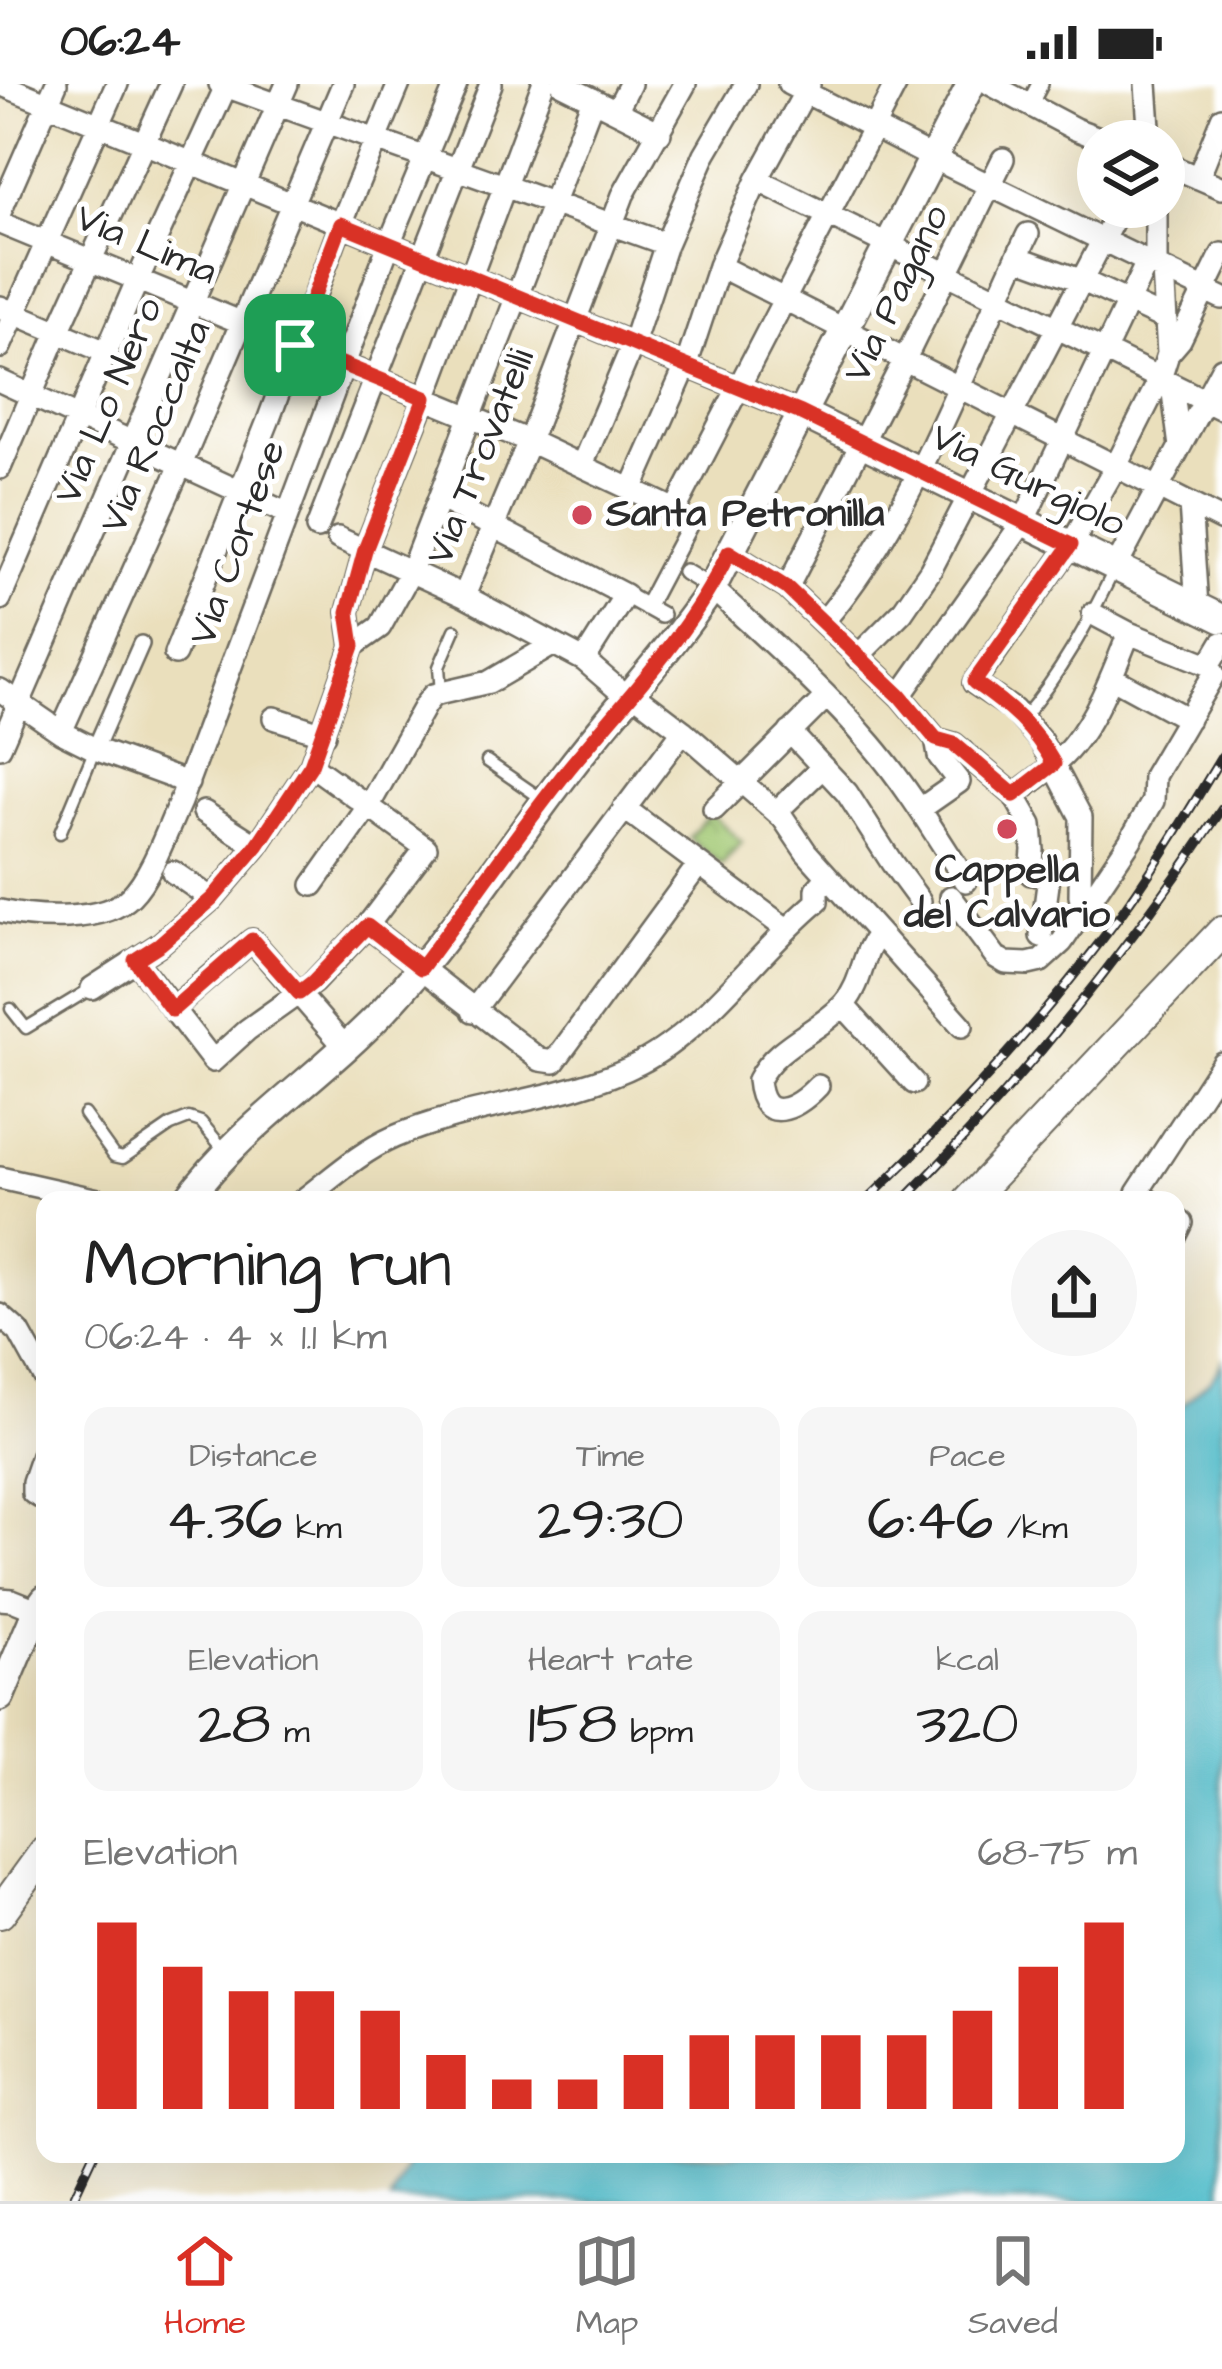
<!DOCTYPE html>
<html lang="en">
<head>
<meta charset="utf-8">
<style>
	body { margin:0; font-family:"Architects Daughter",sans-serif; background:#f6f6f6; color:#222; height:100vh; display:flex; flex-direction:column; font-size:45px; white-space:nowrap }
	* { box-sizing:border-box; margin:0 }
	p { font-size:39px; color:#767676 }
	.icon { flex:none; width:66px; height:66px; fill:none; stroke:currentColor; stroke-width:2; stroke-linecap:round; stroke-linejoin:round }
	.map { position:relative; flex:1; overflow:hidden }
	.details { position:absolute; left:36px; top:1107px; width:1149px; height:972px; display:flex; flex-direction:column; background:#fff; border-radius:24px; box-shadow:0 12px 48px #0002 }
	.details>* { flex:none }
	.fabs { position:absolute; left:1077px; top:36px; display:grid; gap:24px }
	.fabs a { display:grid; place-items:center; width:108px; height:108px; border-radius:50%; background:#fff; box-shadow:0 12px 48px #0002; font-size:60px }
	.pin { position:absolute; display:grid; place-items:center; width:102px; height:102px; color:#fff; margin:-51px; border-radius:24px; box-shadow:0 6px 18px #0006 }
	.round { display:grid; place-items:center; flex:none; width:126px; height:126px; border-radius:63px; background:#f6f6f6 }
	.overview { display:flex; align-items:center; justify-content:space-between; height:204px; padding:0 48px }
	h1 { font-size:66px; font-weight:600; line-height:90px }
	.figures { display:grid; grid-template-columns:repeat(3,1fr); gap:18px; height:204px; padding:12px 48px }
	.figures div { display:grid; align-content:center; border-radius:24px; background:#f6f6f6; text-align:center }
	.figures b { font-size:60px; font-weight:600 }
	.figures small { font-size:33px; font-weight:400 }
	.figures p { font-size:33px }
	.chart { height:336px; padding:24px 48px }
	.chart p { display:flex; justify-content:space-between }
	.chart svg { width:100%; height:216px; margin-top:12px; stroke:#d93025; stroke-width:6 }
	.status { display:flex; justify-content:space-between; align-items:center; height:84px; padding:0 60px; background:#fff; direction:ltr }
	.status svg { height:33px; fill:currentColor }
	.tab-bar { display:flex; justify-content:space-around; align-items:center; height:168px; border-top:3px solid #e0e0e0; background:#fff; font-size:33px; color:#767676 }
	.tab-bar a { display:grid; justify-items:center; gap:6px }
	.tab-bar .current { color:#d93025 }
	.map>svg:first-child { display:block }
	.park { fill:url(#park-crowns); stroke:#667a4e; stroke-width:3 }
	.water { fill:#51bdcb; stroke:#3e747b; stroke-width:3 }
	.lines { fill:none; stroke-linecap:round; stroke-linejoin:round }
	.service-casing { stroke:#6e6a5e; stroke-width:15 }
	.pedestrian-casing { stroke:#6e6a5e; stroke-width:20 }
	.minor-casing { stroke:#6e6a5e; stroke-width:26 }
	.tertiary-casing { stroke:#6e6a5e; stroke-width:32 }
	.secondary-casing { stroke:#6e6a5e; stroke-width:34 }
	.service { stroke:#fff; stroke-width:10 }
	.pedestrian { stroke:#fff; stroke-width:15 }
	.minor { stroke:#fff; stroke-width:21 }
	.tertiary { stroke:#fff; stroke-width:27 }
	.secondary { stroke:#fff; stroke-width:30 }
	.rail-casing { stroke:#2b2b2b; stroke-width:10 }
	.rail { stroke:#fff; stroke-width:6; stroke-dasharray:18; stroke-linecap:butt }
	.route-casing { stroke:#fff; stroke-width:24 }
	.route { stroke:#d93025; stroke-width:15 }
	.poi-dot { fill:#d1495b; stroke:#fff; stroke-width:4.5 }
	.labels { text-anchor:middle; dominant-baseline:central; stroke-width:10; stroke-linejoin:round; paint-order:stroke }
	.street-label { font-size:39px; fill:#2b2b2b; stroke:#fff }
	.poi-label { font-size:39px; font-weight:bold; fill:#2b2b2b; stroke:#fff; text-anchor:start }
</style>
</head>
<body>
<div class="status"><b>06:24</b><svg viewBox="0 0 49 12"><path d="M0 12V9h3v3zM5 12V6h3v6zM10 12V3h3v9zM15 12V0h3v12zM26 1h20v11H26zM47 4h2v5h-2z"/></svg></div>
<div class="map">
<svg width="1222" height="2117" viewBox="0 0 1222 2117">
	<defs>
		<pattern id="park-crowns" width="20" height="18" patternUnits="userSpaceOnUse" patternTransform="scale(3)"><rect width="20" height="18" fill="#a1c872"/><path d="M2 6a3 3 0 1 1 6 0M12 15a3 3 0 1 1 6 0" fill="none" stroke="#83a35e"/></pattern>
	</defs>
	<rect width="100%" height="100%" fill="#fff"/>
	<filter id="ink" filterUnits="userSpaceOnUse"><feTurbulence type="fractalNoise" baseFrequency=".00833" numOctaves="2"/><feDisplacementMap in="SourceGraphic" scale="24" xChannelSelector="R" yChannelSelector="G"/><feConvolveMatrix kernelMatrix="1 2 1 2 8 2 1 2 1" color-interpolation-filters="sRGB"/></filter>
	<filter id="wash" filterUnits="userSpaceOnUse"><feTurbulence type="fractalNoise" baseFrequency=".004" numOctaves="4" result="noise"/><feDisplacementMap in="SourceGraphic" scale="48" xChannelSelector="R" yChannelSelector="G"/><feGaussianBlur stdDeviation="2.7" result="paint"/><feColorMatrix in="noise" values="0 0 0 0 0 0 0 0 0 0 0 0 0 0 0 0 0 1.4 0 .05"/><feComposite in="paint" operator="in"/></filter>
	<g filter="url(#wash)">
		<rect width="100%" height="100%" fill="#eadfbc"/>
		<path class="park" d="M710,729l32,29 -20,23 -33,-27z"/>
		<path class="water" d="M1222,1277v840h-832l22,-47h764v-743l37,-34z"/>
	</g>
	<g filter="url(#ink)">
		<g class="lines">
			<g class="service-casing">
				<path id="service" d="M441,609l-2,-26 16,-37
					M1022,635c39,-45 66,-96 92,-149
					M487,677l55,38
					M60,749l35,-84
					M11,925l15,19 66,-40
					M84,1030l30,42 9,2 48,-33 18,-7 12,4 24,29"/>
			</g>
			<g class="pedestrian-casing">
				<path id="pedestrian" d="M1029,21l11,-21
					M685,488l27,16
					M625,511l36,20
					M646,523l46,-87
					M95,665l46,-105"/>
			</g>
			<g class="minor-casing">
				<path id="minor" d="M0,0l801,329
					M220,0l446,160
					M562,0l98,49
					M789,0l144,74 289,140
					M990,0l85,45 32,12
					M1146,0l4,57
					M616,27l14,-27
					M1164,79l58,25
					M1198,94l24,-60
					M757,96l465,229
					M1156,123v60
					M0,128l56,-128
					M0,139l529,218 146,69 221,-426
					M1017,173l11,-23
					M719,182l503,254
					M0,223l108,46
					M0,263l117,-263
					M1168,270l12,-14 42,-86
					M0,297l286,132
					M1172,301l8,62
					M582,381l51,-121 33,-100 39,-90 41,-70
					M0,384l58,-136 113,-248
					M631,406l55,-124 33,-100 38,-86 52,-95
					M441,415l184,96 -41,65
					M1190,420l7,102
					M317,444l174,-444
					M338,454l126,58 120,64 45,39
					M729,468l58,36 113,108 36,43 18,5 60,51 17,30 2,25 -2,24 18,3 -8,59
					M1116,483l106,-199
					M712,504c54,50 111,100 159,156 36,42 65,91 95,137
					M787,504l118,-229 98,-200
					M464,512l65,-155 94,-246 62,-111
					M0,515l137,-318 90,-197
					M1093,530l36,19 80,32
					M823,538c88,-103 137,-243 194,-365l66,24 82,38
					M353,562l-5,-34 17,-62 60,-151 118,-315
					M175,570l93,-233 73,-197 58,-140
					M857,573l45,-45 28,-41 190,-364
					M1111,593l77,42
					M0,606l61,42 34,17 93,34
					M633,609l50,38 100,87 23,34 156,174
					M900,612l123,-174 124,-260
					M274,634l50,16
					M61,648l120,-267 162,-381
					M790,648l57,61 45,70 28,38
					M0,663l287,-663
					M1014,711c20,-15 43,-30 59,-50 26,-32 41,-75 56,-112
					M926,721l33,-23 -20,-26 -3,-17
					M624,724l161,120
					M714,725l112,-112
					M204,728l53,34
					M776,728l47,-45
					M173,788l39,27
					M313,801l55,-78 57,-102 8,-10 56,-13 65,-38
					M951,813l45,60 10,6 22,1 13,-3 21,-19 68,-101 23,-40 1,-25 60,-102 -5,-9 13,-22
					M1089,817l-9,-5 1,-79 -40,-76 -27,-31 -40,-27 97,-138 45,-79 44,-87 8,-25 -5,-84
					M0,827c34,8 104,13 131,-15 21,-21 36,-66 49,-94l209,-558 67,-160
					M367,842l173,134 14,2 145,-198
					M135,876l78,101 34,-31 66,-47 54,-57 59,-78 -115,-83
					M92,904l68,-44 52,-45 45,-53 54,-81 42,-119 27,-19 31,-56 182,-472
					M843,921l71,78
					M172,925l80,-69 93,107
					M473,927l210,-280
					M818,1002c-21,22 -56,42 -60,-6 18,-36 61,-48 87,-77 19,-23 16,-50 34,-69
					M0,1094l98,22
					M303,1116c29,-22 57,-48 91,-63 78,-34 172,-36 246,-74 66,-34 119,-113 177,-161v-13l11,-12
					M1148,1116l-11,-7 85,-130
					M1176,1135l6,4 -6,12
					M0,1231l19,17 26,47
					M45,1363l-12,35v11l12,7
					M0,1515l12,1 25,10"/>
			</g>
			<g class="tertiary-casing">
				<path id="tertiary" d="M801,329l421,206
					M187,1116c55,-75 135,-124 198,-191 67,-72 120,-156 179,-233 48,-64 103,-121 148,-188l259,-504
					M0,1613l37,-87 8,-11"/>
			</g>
			<g class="secondary-casing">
				<path id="secondary" d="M969,1116l253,-268
					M0,1829l45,-62"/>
			</g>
			<use href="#service" class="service"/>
			<use href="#pedestrian" class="pedestrian"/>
			<use href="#minor" class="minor"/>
			<use href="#tertiary" class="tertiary"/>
			<use href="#secondary" class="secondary"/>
			<g class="rail-casing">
				<path id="rail" d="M867,1116c86,-83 167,-171 240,-267 42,-55 79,-117 115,-177
					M904,1116c118,-119 225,-251 318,-391
					M72,2117l22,-47"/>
			</g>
			<use href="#rail" class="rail"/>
		</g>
	</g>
	<g class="lines" filter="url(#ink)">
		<g class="route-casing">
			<path id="route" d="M341,140l460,189 270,132 -97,137c35,24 60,46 80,82l-40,31 -60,-51 -18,-5 -36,-43 -113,-108 -58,-36c-39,82 -102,146 -159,215 -52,65 -99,134 -149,201l-54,-42 -54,56 -14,11 -47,-53 -80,70 -37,-50 25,-16 52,-45 45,-53 54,-81 42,-119 -5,-34 17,-62 60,-152 -130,-53z"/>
		</g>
		<use href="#route" class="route"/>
	</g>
	<g class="poi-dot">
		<circle cx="582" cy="431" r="12"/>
		<circle cx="1007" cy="745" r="12"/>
	</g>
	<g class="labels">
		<g class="street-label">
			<text transform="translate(146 161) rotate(23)">Via Lima</text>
			<text transform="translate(897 210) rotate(-64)">Via Pagano</text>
			<text transform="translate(109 317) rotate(-67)">Via Lo Nero</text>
			<text transform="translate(156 343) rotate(-67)">Via Roccalta</text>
			<text transform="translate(481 373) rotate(-68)">Via Trovatelli</text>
			<text transform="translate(1028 397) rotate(26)">Via Gurgiolo</text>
			<text transform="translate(238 459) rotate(-70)">Via Cortese</text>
		</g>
		<g class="poi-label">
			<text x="606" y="431">Santa Petronilla</text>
			<text x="1007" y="787" text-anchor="middle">Cappella<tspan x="1007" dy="45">del Calvario</tspan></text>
		</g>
	</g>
</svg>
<div class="fabs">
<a><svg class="icon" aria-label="layers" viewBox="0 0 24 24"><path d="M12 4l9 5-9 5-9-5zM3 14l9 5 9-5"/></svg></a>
</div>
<div class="pin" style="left:295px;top:261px;background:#1e9e55"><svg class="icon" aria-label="arrive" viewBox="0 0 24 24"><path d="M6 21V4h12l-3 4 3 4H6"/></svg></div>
<section class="details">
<div class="overview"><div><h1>Morning run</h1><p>06:24 · 4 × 1.1 km</p></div><a class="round"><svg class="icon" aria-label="share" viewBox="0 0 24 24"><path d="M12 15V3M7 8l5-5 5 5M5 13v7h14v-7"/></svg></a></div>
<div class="figures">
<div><p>Distance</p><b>4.36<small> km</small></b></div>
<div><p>Time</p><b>29:30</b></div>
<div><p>Pace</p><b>6:46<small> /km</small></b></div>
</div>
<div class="figures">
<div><p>Elevation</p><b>28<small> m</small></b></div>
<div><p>Heart rate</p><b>158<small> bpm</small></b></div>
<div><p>kcal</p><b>320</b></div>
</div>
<div class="chart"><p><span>Elevation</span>68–75 m</p>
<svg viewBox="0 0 160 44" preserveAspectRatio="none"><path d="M5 44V6M15 44V15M25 44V20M35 44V20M45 44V24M55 44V33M65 44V38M75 44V38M85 44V33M95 44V29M105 44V29M115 44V29M125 44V29M135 44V24M145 44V15M155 44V6"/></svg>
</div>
</section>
</div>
<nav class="tab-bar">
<a class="current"><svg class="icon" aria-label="home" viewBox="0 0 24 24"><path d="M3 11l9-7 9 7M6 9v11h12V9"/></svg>Home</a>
<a><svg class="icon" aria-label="map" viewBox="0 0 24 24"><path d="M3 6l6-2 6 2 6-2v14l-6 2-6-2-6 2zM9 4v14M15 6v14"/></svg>Map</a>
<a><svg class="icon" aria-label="saved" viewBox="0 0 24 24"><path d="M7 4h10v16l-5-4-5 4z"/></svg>Saved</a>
</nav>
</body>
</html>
